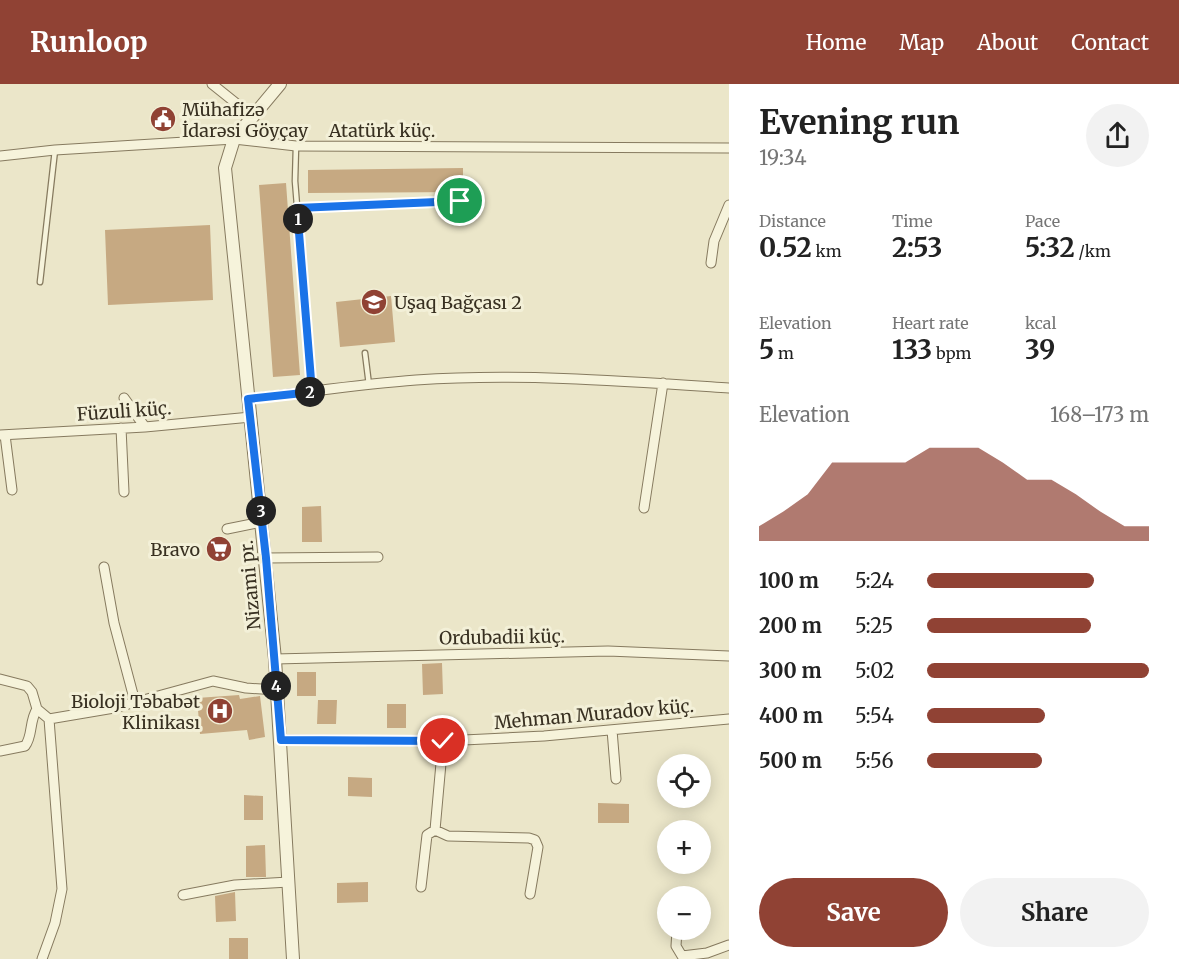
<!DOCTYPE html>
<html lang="en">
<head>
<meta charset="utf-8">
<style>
	body { margin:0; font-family:Merriweather,serif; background:#f2f2f2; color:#222; height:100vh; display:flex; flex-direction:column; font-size:22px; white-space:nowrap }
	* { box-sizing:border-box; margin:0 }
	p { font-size:20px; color:#767676 }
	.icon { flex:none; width:33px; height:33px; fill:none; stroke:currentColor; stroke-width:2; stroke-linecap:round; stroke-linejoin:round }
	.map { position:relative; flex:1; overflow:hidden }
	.drawer { display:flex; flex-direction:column; background:#fff; width:450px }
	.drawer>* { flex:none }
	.controls { position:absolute; left:657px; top:670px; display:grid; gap:12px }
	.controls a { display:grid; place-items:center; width:54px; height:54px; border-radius:50%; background:#fff; box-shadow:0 3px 15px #0003; font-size:30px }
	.pin { position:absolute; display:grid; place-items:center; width:51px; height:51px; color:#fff; margin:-26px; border:3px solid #fff; border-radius:50%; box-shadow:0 2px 6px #0007 }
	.km { position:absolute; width:30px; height:30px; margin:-15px; border-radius:50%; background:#222; color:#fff; font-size:16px; line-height:30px; text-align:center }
	.round { display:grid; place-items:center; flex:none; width:63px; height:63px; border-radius:32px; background:#f2f2f2 }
	.overview { display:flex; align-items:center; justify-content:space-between; height:102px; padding:0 30px }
	h1 { font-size:33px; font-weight:700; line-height:45px }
	.metrics { display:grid; grid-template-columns:repeat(3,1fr); gap:9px; height:102px; padding:6px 30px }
	.metrics div { display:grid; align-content:center }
	.metrics b { font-size:26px; font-weight:700 }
	.metrics small { font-size:16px; font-weight:400 }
	.metrics p { font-size:16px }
	.chart { height:168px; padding:12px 30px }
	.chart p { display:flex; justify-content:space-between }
	.chart svg { width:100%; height:108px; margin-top:6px; fill:#904234; opacity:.7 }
	.primary-button { display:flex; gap:12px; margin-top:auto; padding:12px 30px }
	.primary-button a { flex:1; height:69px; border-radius:36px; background:#904234; color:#fff; font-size:24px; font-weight:700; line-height:69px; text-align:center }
	.primary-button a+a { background:#f2f2f2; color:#222 }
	ul { padding:0 30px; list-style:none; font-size:20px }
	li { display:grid; grid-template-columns:96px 72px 1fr; align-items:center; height:45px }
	li i { height:15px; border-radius:8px; background:#904234 }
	header { display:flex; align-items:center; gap:36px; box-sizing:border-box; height:84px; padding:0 30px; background:#904234; color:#fff }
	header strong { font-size:28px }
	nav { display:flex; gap:33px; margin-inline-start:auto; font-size:21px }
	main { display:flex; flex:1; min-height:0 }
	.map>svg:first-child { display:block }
	.building { fill:#c6a982 }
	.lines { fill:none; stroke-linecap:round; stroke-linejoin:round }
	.service-casing { stroke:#867a5f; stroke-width:7 }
	.minor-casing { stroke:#867a5f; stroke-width:11 }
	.tertiary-casing { stroke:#867a5f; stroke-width:14 }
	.service { stroke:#f6f3db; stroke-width:4.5 }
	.minor { stroke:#f6f3db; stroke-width:9 }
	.tertiary { stroke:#f6f3db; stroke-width:12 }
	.route-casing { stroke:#fff; stroke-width:12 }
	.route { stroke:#1a73e8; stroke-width:8 }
	.labels { text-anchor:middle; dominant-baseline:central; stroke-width:6; stroke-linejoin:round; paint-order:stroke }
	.poi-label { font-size:18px; fill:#383021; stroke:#f3f0d8; text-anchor:start }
	.street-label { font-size:18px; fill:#383021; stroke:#f3f0d8 }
</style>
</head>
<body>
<header>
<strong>Runloop</strong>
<nav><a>Home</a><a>Map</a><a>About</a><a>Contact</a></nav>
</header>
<main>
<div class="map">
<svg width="729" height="875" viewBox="0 0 729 875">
	<rect width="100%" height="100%" fill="#ebe6c9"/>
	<path class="building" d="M463,84v24l-155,1v-23z
		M286,99l14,192 -27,2 -14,-192z
		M210,141l3,75 -105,5 -3,-75z
		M391,212l4,46 -55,5 -4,-45z
		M321,422l1,36h-20v-35z
		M442,579l1,31 -20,1 -1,-31z
		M297,588h19v24h-19z
		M239,611l1,4 20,-3 5,41 -16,3 -2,-10 -47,4 -3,-36z
		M318,616h19l-1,24h-19z
		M387,620h19v24h-19z
		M348,693l24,1v19l-24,-1z
		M244,711l19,1v24h-19z
		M598,719l31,1v19h-31z
		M265,761l1,32h-20v-31z
		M368,798v20l-31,1v-20z
		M235,808l1,29 -20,1 -1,-26z
		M229,854h19v21h-19z"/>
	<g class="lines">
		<g class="service-casing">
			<path id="service" d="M296,62l-1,35 17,210
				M297,124l163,-6
				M40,198l15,-132
				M365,269l4,32"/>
		</g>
		<g class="minor-casing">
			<path id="minor" d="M212,0l40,32
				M0,72l55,-6 179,-11 62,7 433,2
				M711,179l3,-22 15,-36
				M124,314l21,29
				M248,315c56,-6 112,-15 168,-19 104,-7 209,1 313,8
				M121,344l3,64
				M0,351l145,-8 106,-10
				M5,351l7,55
				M644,424l19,-125
				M227,445l35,-7
				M266,474l112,-1
				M104,483l10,56 21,79
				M275,575l333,-8 121,5
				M0,595l27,7 5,6 5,17 12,10
				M612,646l4,49
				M281,656l162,1 101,-5 185,-17
				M0,667l25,-5c8,-10 4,-25 12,-37
				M435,746l13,6 81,2 6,2 3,7 -8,47
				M421,803l6,-52 8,-5 8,-89
				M183,811l52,-10 54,-3
				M677,846l-1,16 6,10 25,-3 22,-8
				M42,875l13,-36 7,-34 -13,-170 65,-11 99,-27 33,7 31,2"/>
		</g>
		<g class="tertiary-casing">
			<path id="tertiary" d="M280,0l-46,55 -9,29 50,491 18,300"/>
		</g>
		<use href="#service" class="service"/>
		<use href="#minor" class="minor"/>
		<use href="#tertiary" class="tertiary"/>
	</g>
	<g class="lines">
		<g class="route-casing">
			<path id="route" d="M443,657l-162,-1 -15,-182 -18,-159 64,-7 -15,-184 163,-7"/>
		</g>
		<use href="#route" class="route"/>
	</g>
	<defs>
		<g id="civic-disc" transform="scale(1.35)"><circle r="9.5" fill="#904234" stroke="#f3f0d8"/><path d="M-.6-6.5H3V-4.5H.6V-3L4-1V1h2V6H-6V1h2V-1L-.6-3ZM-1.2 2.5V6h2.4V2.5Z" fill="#fff"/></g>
		<g id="school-disc" transform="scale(1.35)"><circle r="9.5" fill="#904234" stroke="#f3f0d8"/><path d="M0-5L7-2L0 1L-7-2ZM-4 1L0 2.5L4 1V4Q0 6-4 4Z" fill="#fff"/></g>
		<g id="supermarket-disc" transform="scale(1.35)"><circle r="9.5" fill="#904234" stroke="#f3f0d8"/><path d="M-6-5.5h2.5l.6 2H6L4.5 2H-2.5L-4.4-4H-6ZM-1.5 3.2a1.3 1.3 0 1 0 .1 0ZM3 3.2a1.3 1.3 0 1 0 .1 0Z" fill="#fff"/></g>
		<g id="hospital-disc" transform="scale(1.35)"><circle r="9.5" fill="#904234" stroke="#f3f0d8"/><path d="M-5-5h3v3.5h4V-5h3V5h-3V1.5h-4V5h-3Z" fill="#fff"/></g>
	</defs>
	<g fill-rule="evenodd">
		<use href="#civic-disc" x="163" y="35"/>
		<use href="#school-disc" x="374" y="218"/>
		<use href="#supermarket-disc" x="219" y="465"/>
		<use href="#hospital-disc" x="220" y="627"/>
	</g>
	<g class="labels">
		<g class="poi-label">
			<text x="182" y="25">Mühafizə<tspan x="182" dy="21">İdarəsi Göyçay</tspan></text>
			<text x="394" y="218">Uşaq Bağçası 2</text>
			<text x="200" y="465" text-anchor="end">Bravo</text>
			<text x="200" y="617" text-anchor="end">Bioloji Təbabət<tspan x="200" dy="21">Klinikası</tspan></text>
		</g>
		<g class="street-label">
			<text x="382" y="46">Atatürk küç.</text>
			<text transform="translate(124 327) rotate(-4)">Füzuli küç.</text>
			<text transform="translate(250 501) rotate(-95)">Nizami pr.</text>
			<text transform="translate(502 553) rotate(-1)">Ordubadii küç.</text>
			<text transform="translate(594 630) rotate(-5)">Mehman Muradov küç.</text>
		</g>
	</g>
</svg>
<div class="controls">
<a><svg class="icon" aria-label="locate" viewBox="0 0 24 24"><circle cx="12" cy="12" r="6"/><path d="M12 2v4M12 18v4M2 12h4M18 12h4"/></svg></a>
<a>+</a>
<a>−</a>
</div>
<div class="pin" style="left:460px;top:117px;background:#1e9e55"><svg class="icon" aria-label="arrive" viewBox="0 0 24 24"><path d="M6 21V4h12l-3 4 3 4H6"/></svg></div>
<div class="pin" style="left:443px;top:657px;background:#d93025"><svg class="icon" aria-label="check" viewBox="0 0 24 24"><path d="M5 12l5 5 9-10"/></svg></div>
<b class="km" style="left:298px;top:135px">1</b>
<b class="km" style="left:310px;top:308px">2</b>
<b class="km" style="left:261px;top:427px">3</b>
<b class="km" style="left:276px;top:602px">4</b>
</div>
<section class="drawer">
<div class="overview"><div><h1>Evening run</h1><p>19:34</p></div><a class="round"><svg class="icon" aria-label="share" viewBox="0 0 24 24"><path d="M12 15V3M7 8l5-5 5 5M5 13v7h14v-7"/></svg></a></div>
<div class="metrics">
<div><p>Distance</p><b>0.52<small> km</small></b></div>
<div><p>Time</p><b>2:53</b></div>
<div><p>Pace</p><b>5:32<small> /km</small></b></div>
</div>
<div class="metrics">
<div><p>Elevation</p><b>5<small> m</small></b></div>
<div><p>Heart rate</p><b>133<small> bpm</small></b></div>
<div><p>kcal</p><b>39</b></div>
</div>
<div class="chart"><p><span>Elevation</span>168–173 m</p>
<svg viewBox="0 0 160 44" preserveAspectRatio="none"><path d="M0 44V38L10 32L20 25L30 12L40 12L50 12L60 12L70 6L80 6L90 6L100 12L110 19L120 19L130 25L140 32L150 38L160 38V44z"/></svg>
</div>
<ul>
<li><b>100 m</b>5:24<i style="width:75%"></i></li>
<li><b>200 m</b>5:25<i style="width:74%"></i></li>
<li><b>300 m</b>5:02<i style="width:100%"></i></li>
<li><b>400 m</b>5:54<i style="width:53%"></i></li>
<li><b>500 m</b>5:56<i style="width:52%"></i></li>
</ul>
<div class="primary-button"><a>Save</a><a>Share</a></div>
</section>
</main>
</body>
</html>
